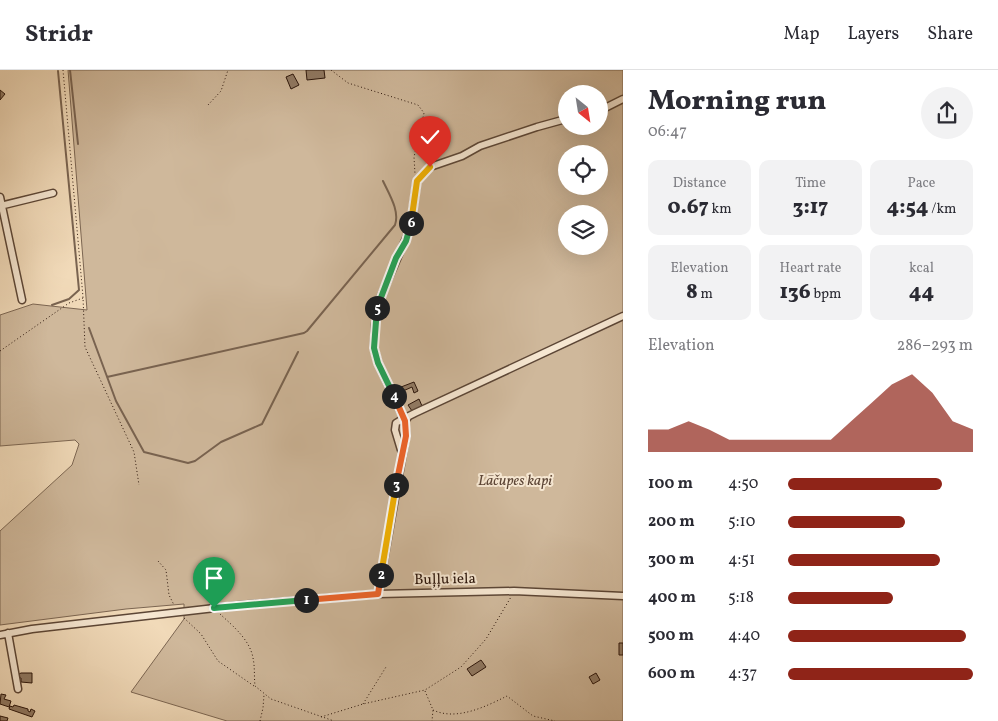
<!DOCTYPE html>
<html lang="en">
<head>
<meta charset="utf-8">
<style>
	body { margin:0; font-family:Vollkorn,serif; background:#f2f2f3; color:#2b2b33; height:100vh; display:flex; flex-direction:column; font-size:19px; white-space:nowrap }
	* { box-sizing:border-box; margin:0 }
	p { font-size:16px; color:#7c7c81 }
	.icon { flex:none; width:28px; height:28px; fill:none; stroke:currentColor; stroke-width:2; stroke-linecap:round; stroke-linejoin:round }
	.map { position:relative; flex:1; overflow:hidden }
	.panel { display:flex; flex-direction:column; background:#fff; width:375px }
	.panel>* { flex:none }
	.needle { width:32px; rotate:150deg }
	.controls { position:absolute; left:558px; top:15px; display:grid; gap:10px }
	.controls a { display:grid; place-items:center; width:50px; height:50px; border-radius:50%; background:#fff; box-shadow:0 5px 20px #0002; font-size:25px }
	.pin { position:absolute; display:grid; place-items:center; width:42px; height:42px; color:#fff; margin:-51px -21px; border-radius:50% 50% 50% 0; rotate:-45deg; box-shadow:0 0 5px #0007 }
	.pin .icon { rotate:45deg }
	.km { position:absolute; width:25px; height:25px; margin:-12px; border-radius:50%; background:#222; color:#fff; font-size:14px; line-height:25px; text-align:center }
	.round { display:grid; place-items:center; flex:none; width:52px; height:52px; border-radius:26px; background:#f2f2f3 }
	.headline { display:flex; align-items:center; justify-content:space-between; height:85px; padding:0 25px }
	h1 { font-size:28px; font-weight:800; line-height:38px }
	.metrics { display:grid; grid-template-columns:repeat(3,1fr); gap:8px; height:85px; padding:5px 25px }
	.metrics div { display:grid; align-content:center; border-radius:10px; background:#f2f2f3; text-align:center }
	.metrics b { font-size:21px; font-weight:800 }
	.metrics small { font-size:14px; font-weight:400 }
	.metrics p { font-size:14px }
	.chart { height:140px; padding:10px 25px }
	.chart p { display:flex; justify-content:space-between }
	.chart svg { width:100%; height:90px; margin-top:5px; fill:#8f2418; opacity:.7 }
	ul { padding:0 25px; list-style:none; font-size:16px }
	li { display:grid; grid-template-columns:80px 60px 1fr; align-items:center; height:38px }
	li i { height:12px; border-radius:6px; background:#8f2418 }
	header { display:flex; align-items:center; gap:30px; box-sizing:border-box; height:70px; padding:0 25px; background:#fff; border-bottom:1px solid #e1e1e2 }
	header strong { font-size:24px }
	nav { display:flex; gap:28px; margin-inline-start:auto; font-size:18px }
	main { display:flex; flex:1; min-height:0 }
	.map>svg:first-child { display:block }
	.green { fill:#cfb89b; stroke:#7c6652; fill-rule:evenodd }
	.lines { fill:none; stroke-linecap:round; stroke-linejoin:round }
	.stream { stroke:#796350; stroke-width:2 }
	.building { fill:#917b65; stroke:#2a140a }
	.minor-casing { stroke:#5c4636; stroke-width:9 }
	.path { stroke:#2a140a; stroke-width:1; stroke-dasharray:1 2.5; stroke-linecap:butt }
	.minor { stroke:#f6e7d2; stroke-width:6 }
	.split-1-casing { stroke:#fff; stroke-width:10 }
	.split-2-casing { stroke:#fff; stroke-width:10 }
	.split-3-casing { stroke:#fff; stroke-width:10 }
	.split-4-casing { stroke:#fff; stroke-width:10 }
	.split-5-casing { stroke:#fff; stroke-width:10 }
	.split-6-casing { stroke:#fff; stroke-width:10 }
	.split-7-casing { stroke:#fff; stroke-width:10 }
	.split-1 { stroke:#22a559; stroke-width:6 }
	.split-2 { stroke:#f0652b; stroke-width:6 }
	.split-3 { stroke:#f5b400; stroke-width:6 }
	.split-4 { stroke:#f0652b; stroke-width:6 }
	.split-5 { stroke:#22a559; stroke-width:6 }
	.split-6 { stroke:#22a559; stroke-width:6 }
	.split-7 { stroke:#f5b400; stroke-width:6 }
	.labels { text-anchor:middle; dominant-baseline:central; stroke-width:4; stroke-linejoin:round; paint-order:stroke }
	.park-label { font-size:15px; font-style:italic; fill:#5c4536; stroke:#f6e7d2 }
	.street-label { font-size:15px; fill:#2a140a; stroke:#f6e7d2 }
</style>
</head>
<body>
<header>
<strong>Stridr</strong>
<nav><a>Map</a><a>Layers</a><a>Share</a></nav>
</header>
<main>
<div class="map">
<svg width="623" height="651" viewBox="0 0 623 651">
	<rect width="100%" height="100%" fill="#f1dab9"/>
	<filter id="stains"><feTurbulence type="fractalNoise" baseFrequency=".004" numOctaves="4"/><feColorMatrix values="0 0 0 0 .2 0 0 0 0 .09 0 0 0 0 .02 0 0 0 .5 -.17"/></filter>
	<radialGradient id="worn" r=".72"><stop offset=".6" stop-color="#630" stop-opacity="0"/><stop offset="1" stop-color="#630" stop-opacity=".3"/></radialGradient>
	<path class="green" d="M68,0h555v651h-396l-96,-29 53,-73v-15l-58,5 -126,16v-94l72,-66 7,-21 -4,-4 -75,6v-131l33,-11 54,6zM566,24h33v32h-33zM566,84h33v32h-33zM566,144h33v32h-33z"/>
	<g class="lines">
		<path class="stream" d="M70,0l8,74
			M52,235l17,-6 10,-9 -21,-219
			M89,258l27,73 28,51 44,11 7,-2 26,-19 41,-18 36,-72
			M107,307l197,-44 3,-2 88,-106c5,-14 -6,-31 -12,-44"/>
	</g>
	<path class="building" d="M306,0h18l1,8 -18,2z
		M293,4l6,11 -8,4 -5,-12z
		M0,20l5,4 -5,6z
		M414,312l4,9 -4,2 -2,-6 -9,4 -2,-4z
		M419,329l3,7 -10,5 -4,-6z
		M619,573h4v12h-4z
		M481,590l5,7 -14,9 -5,-7z
		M21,603h11v10l-11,-1v-4h-3l1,-4z
		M596,603l4,7 -7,4 -4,-7z
		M1,624l5,1 -2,4 7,2 -2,6 -9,-3z
		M14,635l14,4v2l2,1 1,-3 4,2 -3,6 -23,-8 1,-3 3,1z
		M0,646l8,2 -1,3h-7z"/>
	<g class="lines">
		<g class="minor-casing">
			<path id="minor" d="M599,41l24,-12
				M0,127l22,103
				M0,136l53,-13
				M405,351l4,-5 6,-3 208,-97
				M401,380l-6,-20 1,-7 5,-3 4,1
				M378,524l28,-158 -1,-15 -27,-58 -4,-15 1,-23 3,-22 32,-74 7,-48 13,-14 32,-11 18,-10 57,-19 29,-8
				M8,563l10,56
				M0,565l32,-6 209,-24 137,-11 136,-3 109,5"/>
		</g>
		<path class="path" d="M63,0l20,227 2,50 49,105 5,33
			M331,0l17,13 70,22 6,8 -10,44 1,17
			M208,35l13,-14 7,-21
			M0,281l69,-48 14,-5
			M158,491l8,9 3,25 5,10
			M220,544c13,12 30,26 33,44 2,9 1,19 2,28l16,13 63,22
			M184,548l17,16 17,27 36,25
			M425,621l8,19 -1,11
			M363,634l23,-37
			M433,640c23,11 52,-3 74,-14l26,20 22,5
			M321,647l42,-13 62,-14 36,-23 25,-28 25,-42
			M260,651l3,-13 1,-13"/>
		<use href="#minor" class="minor"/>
	</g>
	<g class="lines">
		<g class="split-1-casing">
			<path id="split-1" d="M214,538l92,-8"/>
		</g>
		<g class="split-2-casing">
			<path id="split-2" d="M306,530l72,-6 3,-19"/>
		</g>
		<g class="split-3-casing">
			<path id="split-3" d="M381,505l15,-90"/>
		</g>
		<g class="split-4-casing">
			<path id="split-4" d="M394,326l11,25 1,15 -10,49"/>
		</g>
		<g class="split-5-casing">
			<path id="split-5" d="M377,238l-3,40 4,15 16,33"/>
		</g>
		<g class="split-6-casing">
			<path id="split-6" d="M377,238l19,-50 10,-17 5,-18"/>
		</g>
		<g class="split-7-casing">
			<path id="split-7" d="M411,153l6,-42 13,-14"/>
		</g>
		<use href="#split-1" class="split-1"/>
		<use href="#split-2" class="split-2"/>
		<use href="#split-3" class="split-3"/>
		<use href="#split-4" class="split-4"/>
		<use href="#split-5" class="split-5"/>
		<use href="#split-6" class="split-6"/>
		<use href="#split-7" class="split-7"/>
	</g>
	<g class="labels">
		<g class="park-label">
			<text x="515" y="411">Lāčupes kapi</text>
		</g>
		<g class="street-label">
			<text transform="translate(445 510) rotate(-1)">Buļļu iela</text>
		</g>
	</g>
	<rect width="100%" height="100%" filter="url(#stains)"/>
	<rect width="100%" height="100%" fill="url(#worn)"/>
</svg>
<div class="controls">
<a><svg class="needle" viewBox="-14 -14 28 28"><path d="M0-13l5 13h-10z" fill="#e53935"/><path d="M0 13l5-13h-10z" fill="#7c7c81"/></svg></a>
<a><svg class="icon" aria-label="locate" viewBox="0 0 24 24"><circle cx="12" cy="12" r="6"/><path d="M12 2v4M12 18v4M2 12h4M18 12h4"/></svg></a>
<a><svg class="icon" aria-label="layers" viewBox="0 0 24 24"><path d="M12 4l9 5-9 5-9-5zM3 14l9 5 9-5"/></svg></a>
</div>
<div class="pin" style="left:214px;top:538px;background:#1e9e55"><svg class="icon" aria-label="arrive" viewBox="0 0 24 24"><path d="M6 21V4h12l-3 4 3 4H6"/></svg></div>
<div class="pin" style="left:430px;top:97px;background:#d93025"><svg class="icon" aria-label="check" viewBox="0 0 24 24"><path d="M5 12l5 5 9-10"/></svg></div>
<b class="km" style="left:306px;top:530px">1</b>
<b class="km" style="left:381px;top:505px">2</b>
<b class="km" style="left:396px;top:415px">3</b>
<b class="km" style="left:394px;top:326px">4</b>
<b class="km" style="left:377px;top:238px">5</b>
<b class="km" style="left:411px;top:153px">6</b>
</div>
<section class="panel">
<div class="headline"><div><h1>Morning run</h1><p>06:47</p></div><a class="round"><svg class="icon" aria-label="share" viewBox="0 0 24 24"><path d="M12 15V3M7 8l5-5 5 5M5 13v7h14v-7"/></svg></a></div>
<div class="metrics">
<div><p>Distance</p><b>0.67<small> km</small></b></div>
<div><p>Time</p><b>3:17</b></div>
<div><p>Pace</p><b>4:54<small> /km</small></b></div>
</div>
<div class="metrics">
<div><p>Elevation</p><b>8<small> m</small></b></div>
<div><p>Heart rate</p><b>136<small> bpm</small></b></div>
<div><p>kcal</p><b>44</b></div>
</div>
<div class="chart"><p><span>Elevation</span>286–293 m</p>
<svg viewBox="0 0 160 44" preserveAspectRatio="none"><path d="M0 44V33L10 33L20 29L30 33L40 38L50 38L60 38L70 38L80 38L90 38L100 29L110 20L120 11L130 6L140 15L150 29L160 33V44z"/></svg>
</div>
<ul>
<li><b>100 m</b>4:50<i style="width:83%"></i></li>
<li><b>200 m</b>5:10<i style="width:63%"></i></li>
<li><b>300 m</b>4:51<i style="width:82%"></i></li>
<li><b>400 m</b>5:18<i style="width:57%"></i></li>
<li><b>500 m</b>4:40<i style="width:96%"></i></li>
<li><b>600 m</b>4:37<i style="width:100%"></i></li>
</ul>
</section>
</main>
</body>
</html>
